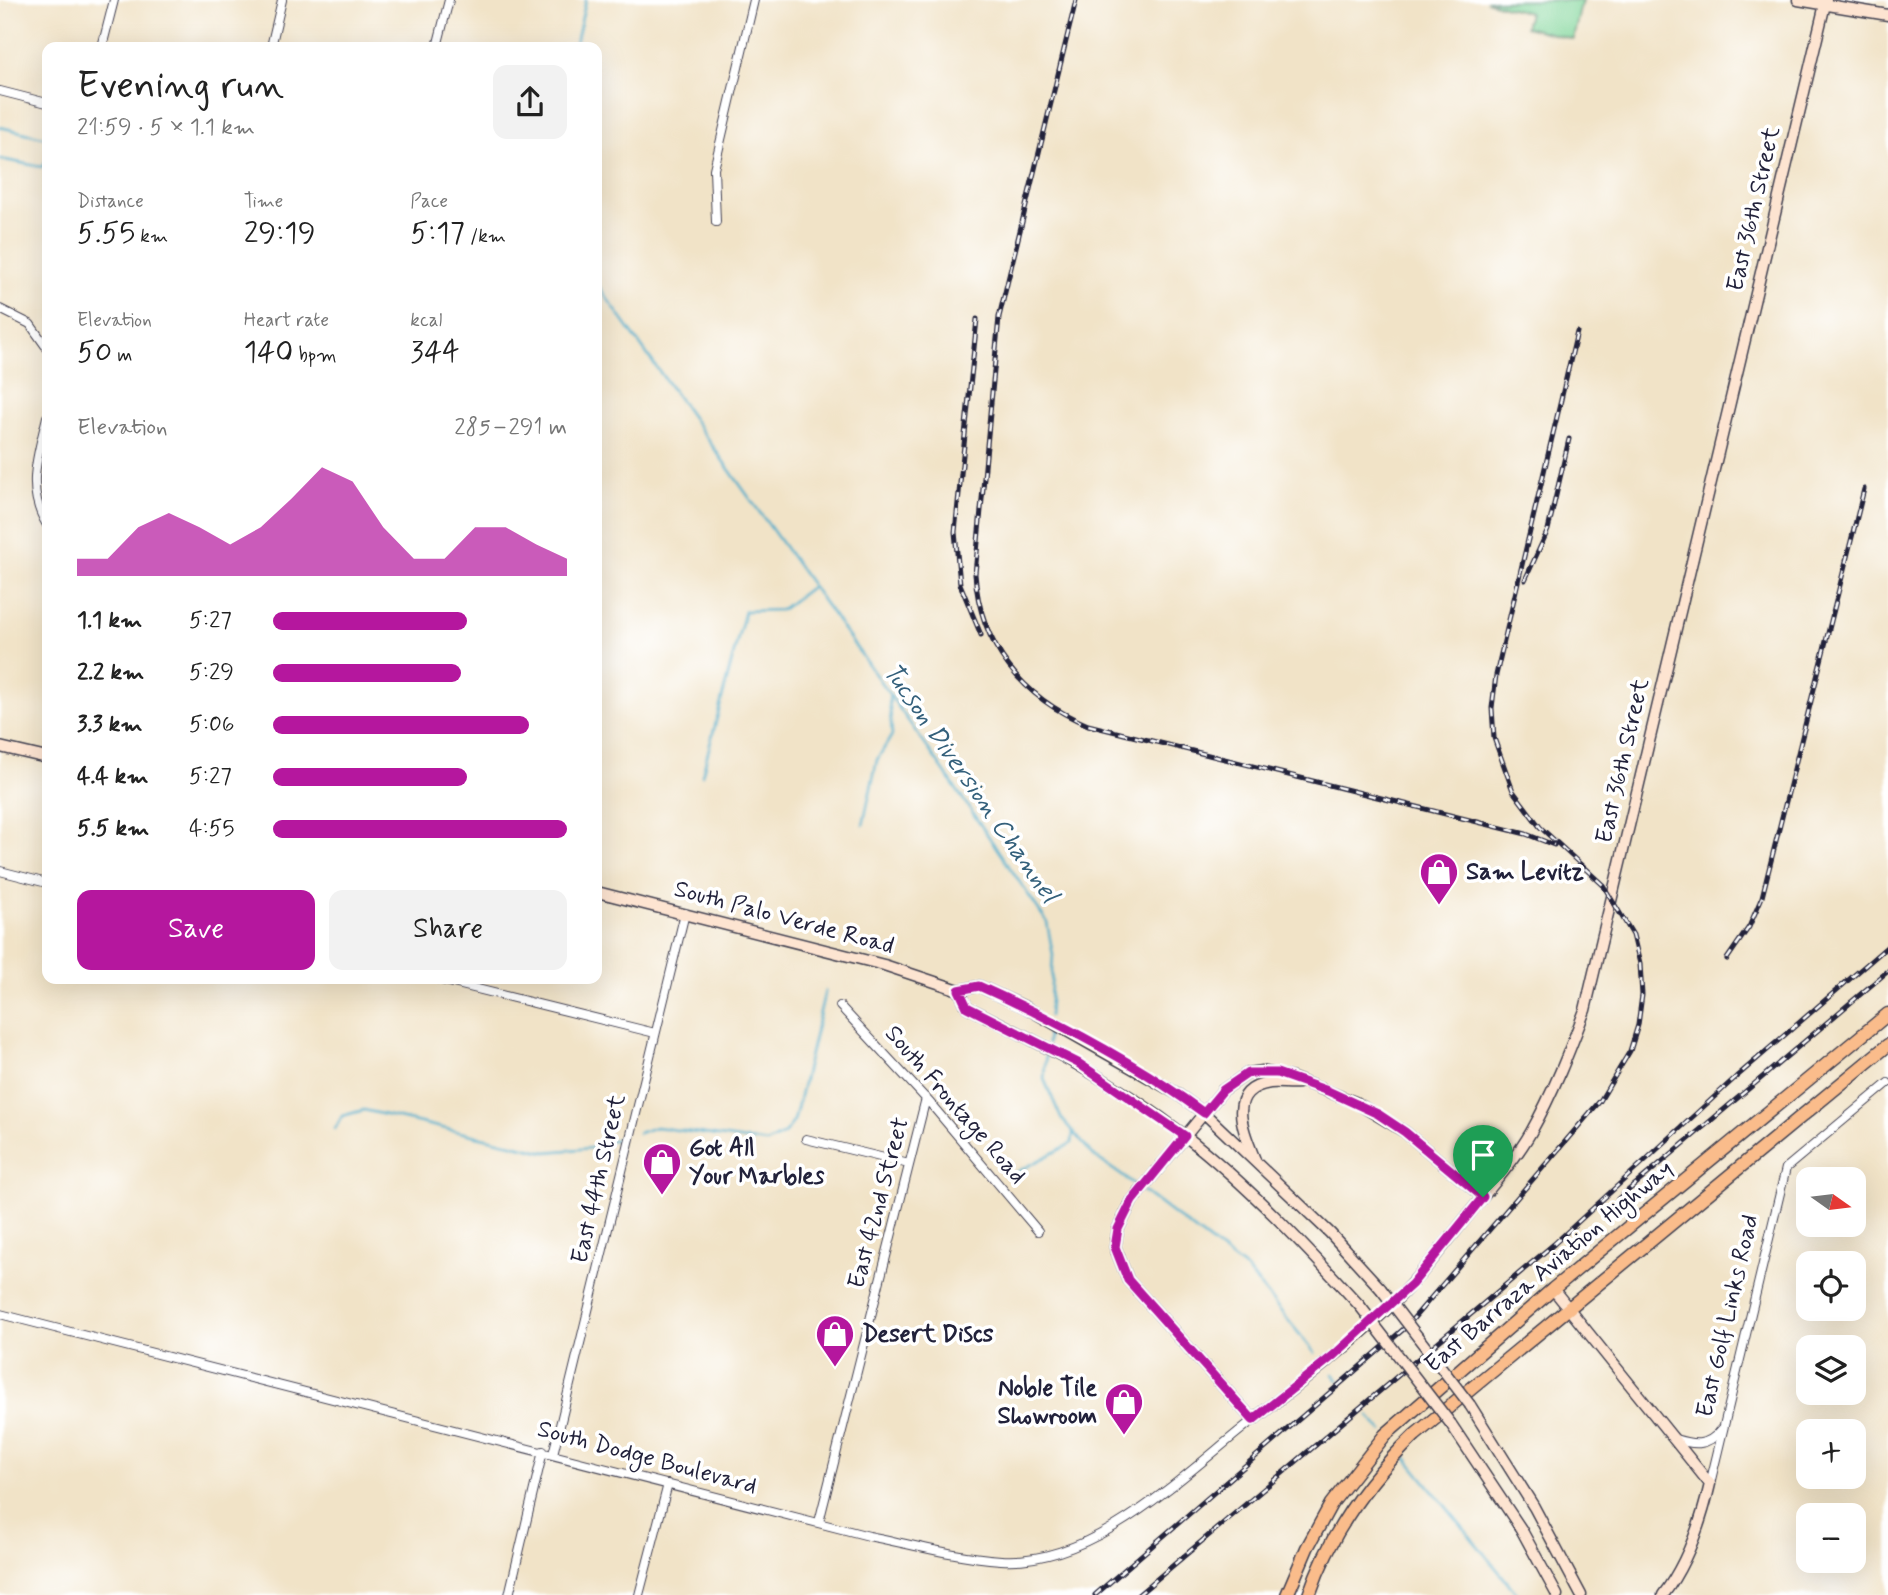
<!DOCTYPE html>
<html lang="en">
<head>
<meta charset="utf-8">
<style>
	body { margin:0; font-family:Mynerve,sans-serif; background:#f2f2f2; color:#222; height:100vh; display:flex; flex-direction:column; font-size:26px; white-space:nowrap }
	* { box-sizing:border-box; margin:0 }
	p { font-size:23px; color:#767676 }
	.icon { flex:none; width:38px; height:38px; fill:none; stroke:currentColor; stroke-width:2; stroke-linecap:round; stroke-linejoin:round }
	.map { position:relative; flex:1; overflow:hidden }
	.panel { position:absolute; left:42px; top:42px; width:560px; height:942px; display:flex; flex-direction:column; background:#fff; border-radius:14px; box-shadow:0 7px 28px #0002 }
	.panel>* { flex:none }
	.needle { width:46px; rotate:104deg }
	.tools { position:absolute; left:1796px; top:1167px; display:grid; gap:14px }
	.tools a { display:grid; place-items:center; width:70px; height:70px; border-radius:14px; background:#fff; box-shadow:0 7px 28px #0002; font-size:35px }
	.pin { position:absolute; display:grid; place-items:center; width:60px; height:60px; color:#fff; margin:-72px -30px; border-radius:50% 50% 50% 0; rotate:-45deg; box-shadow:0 0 7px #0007 }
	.pin .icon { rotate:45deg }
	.round { display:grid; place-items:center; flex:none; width:74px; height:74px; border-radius:14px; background:#f2f2f2 }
	.headline { display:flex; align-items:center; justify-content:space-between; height:119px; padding:0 35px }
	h1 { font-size:38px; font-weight:600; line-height:52px }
	.stats { display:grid; grid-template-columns:repeat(3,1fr); gap:10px; height:119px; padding:7px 35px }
	.stats div { display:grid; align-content:center }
	.stats b { font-size:30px; font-weight:600 }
	.stats small { font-size:19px; font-weight:400 }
	.stats p { font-size:19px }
	.chart { height:196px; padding:14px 35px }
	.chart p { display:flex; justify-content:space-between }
	.chart svg { width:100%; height:126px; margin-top:7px; fill:#b5179e; opacity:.7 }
	.cta { display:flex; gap:14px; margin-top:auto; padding:14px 35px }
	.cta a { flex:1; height:80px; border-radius:14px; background:#b5179e; color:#fff; font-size:28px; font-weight:600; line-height:80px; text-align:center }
	.cta a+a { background:#f2f2f2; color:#222 }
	ul { padding:0 35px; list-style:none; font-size:23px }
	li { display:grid; grid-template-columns:112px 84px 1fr; align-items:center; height:52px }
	li i { height:18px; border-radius:9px; background:#b5179e }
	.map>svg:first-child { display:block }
	.green { fill:#7fd598; stroke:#507c6a; stroke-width:2 }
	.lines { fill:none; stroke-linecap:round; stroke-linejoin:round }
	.stream { stroke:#4bacca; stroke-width:2.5 }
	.street-casing { stroke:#413f50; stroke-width:10 }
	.secondary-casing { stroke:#413f50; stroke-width:13 }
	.primary-casing { stroke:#413f50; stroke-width:15 }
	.street { stroke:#fff; stroke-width:8 }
	.secondary { stroke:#fde4d1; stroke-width:10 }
	.primary { stroke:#fabc8b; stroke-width:12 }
	.rail-casing { stroke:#22223b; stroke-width:5 }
	.rail { stroke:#fff; stroke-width:2.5; stroke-dasharray:8; stroke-linecap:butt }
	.secondary-bridge-casing { stroke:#413f50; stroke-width:13; stroke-linecap:butt }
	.secondary-bridge { stroke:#fde4d1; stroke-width:10 }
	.route-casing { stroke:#fff; stroke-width:14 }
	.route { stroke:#b5179e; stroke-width:9 }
	.labels { text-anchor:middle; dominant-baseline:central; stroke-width:7; stroke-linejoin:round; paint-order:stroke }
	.street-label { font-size:24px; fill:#22223b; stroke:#fff }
	.poi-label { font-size:24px; font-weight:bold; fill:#22223b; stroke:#fff; text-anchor:start }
	.water-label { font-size:26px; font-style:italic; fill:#34607b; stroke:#fff }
</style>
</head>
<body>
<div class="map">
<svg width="1888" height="1595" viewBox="0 0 1888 1595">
	<rect width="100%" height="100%" fill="#fff"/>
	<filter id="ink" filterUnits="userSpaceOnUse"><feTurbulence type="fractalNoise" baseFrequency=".0143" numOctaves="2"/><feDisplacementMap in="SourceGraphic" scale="14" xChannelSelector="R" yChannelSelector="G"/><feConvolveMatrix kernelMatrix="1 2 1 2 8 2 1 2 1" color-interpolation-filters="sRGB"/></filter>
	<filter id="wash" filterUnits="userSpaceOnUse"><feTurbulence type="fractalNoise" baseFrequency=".00686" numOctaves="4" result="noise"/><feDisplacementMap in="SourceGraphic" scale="28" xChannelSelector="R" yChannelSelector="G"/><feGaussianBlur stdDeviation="1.57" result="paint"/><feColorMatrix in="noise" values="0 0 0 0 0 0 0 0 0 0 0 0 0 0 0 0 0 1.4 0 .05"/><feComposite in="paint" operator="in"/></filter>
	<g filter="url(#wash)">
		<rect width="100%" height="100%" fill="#f1e3c7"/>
		<path class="green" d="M1582,0l-9,39 -48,-12 4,-14 -43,-12z"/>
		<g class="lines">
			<path class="stream" d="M575,47l11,-47
				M0,127l47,11
				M0,159l42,8 5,-6
				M597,284l342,480 108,158 6,33 -4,61
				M702,775l43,-164 36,-1 30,-23
				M863,825l14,-65 15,-25 -3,-38
				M1047,1044l1,-18
				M1046,1051l-2,28 17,39 33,38 44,31
				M335,1129l7,-13 22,-6 182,42 45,-4 29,-10
				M638,1133l18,-6 111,16 17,-9 10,-13 31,-130
				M1011,1175l61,-32 1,-9
				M1143,1191l104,79 68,83
				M1333,1374l5,6
				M1369,1416l13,15
				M1403,1454l115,141"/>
		</g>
	</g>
	<g filter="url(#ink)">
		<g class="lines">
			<g class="street-casing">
				<path id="street" d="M102,47l12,-47
					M271,47l11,-47
					M437,47l12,-47
					M0,91l47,12
					M716,222l-2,-53 40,-169
					M0,309l30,15 17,24
					M47,417c-9,38 -22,72 0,108
					M0,871l47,12
					M433,978l222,55
					M840,1006l90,97 108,128
					M806,1139l103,25
					M0,1314l869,222c43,9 88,21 132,24 93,6 183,-86 252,-140
					M1672,1438c21,7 35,10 50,-9
					M553,1454l132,-541
					M1710,1484l76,-316 102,-85
					M819,1522l107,-424
					M509,1595l34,-144
					M639,1595l29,-111"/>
			</g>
			<g class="secondary-casing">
				<path id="secondary" d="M1798,0l90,15
					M0,747l47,11
					M597,892l287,73 75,25 20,-4 46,21 151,86 28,20 126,120 51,56
					M959,990l8,17c76,37 150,76 217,128 64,50 121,111 176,171
					M1255,1160c-11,-28 -31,-70 15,-77 9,-1 19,1 28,0
					M1483,1197l-78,-65 -50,-30 -62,-24 -31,-7 -14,2 -25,17 -91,111 -14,28 -3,18 13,33 125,140c54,-43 114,-86 160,-138 23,-25 43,-52 64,-78 19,-23 39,-46 54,-72 22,-39 38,-80 54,-122l241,-1010
					M1553,1289l157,195c-9,39 -22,78 -47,111
					M1470,1405l64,102 47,88
					M1451,1424l70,105 36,66"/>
			</g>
			<g class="primary-casing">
				<path id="primary" d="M1287,1595l20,-47 24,-44 54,-69 168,-146 335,-275
					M1309,1595c21,-62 59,-115 106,-160l473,-390"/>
			</g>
			<use href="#street" class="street"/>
			<use href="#secondary" class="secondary"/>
			<use href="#primary" class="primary"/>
			<g class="rail-casing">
				<path id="rail" d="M1076,0l-77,317 -24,257c5,71 47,124 113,151l438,109 28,11
					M977,319l-22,213 5,52 21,51
					M1525,580l23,-50 21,-91
					M1727,959l22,-32 13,-30 102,-408
					M1618,1199l270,-228
					M1095,1595l311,-268 194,-226 30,-50 8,-26 4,-30 -2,-31 -7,-29 -30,-50 -63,-58 -27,-36 -19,-53 -2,-30 4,-33 81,-343
					M1138,1595l416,-351 182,-167 152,-131"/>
			</g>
			<use href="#rail" class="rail"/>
			<g class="secondary-bridge-casing">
				<path id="secondary-bridge" d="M1381,1289l89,116
					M1360,1306l91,118"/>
			</g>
			<use href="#secondary-bridge" class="secondary-bridge"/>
		</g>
	</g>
	<g class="lines" filter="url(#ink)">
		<g class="route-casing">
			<path id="route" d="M979,986c78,35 156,76 225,127l19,-23 25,-17h29l51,18 50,23 27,18 78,65 -71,87 -78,71 -81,65 -125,-140 -13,-33 3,-18 14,-28 53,-65 -107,-73 -111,-56 -8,-17z"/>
		</g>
		<use href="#route" class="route"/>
	</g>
	<defs>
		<g id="shop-pin" transform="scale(2.0125)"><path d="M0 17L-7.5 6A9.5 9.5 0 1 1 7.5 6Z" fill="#b5179e" stroke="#fff"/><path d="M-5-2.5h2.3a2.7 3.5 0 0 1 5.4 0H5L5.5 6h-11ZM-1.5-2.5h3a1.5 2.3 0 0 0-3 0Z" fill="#fff"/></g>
	</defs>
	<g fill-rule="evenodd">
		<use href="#shop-pin" x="1439" y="872"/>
		<use href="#shop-pin" x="662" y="1162"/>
		<use href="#shop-pin" x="835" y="1334"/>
		<use href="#shop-pin" x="1124" y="1402"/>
	</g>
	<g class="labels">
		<g class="street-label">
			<text transform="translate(1754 209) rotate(-77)">East 36th Street</text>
			<text transform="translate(1623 761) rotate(-77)">East 36th Street</text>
			<text transform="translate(784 918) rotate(15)">South Palo Verde Road</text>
			<text transform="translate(955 1105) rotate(49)">South Frontage Road</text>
			<text transform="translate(599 1179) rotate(-77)">East 44th Street</text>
			<text transform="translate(879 1203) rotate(-75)">East 42nd Street</text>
			<text transform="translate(1549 1267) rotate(-40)">East Barraza Aviation Highway</text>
			<text transform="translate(1728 1316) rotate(-77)">East Golf Links Road</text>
			<text transform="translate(647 1458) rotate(15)">South Dodge Boulevard</text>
		</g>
		<g class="poi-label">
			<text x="1466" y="872">Sam Levitz</text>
			<text x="689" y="1148">Got All<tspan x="689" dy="28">Your Marbles</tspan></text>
			<text x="862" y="1334">Desert Discs</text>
			<text x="1097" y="1388" text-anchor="end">Noble Tile<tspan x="1097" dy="28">Showroom</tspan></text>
		</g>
		<g class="water-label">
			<text transform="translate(970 783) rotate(55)">Tucson Diversion Channel</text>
		</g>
	</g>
</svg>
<div class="tools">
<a><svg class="needle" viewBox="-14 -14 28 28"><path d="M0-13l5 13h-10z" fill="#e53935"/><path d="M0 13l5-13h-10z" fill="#767676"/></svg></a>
<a><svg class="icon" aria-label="locate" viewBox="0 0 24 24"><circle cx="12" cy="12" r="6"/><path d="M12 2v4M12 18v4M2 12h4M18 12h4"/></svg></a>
<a><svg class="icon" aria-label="layers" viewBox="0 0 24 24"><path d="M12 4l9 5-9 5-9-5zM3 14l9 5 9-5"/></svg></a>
<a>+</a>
<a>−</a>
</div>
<div class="pin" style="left:1483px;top:1197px;background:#1e9e55"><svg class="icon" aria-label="arrive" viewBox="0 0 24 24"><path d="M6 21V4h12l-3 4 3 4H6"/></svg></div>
<section class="panel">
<div class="headline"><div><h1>Evening run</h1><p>21:59 · 5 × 1.1 km</p></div><a class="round"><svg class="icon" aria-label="share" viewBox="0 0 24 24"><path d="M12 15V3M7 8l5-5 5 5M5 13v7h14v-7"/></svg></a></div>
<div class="stats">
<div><p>Distance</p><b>5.55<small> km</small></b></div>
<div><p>Time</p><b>29:19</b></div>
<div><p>Pace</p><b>5:17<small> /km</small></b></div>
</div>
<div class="stats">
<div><p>Elevation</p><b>50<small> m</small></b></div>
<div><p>Heart rate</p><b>140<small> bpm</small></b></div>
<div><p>kcal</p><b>344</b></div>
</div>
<div class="chart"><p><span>Elevation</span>285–291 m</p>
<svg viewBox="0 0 160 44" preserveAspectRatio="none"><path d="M0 44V38L10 38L20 27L30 22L40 27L50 33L60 27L70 17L80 6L90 11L100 27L110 38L120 38L130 27L140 27L150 33L160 38V44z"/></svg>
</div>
<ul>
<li><b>1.1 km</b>5:27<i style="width:66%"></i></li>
<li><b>2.2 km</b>5:29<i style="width:64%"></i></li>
<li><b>3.3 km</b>5:06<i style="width:87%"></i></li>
<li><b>4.4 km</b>5:27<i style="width:66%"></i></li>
<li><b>5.5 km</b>4:55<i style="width:100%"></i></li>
</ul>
<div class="cta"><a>Save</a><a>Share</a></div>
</section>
</div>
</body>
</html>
